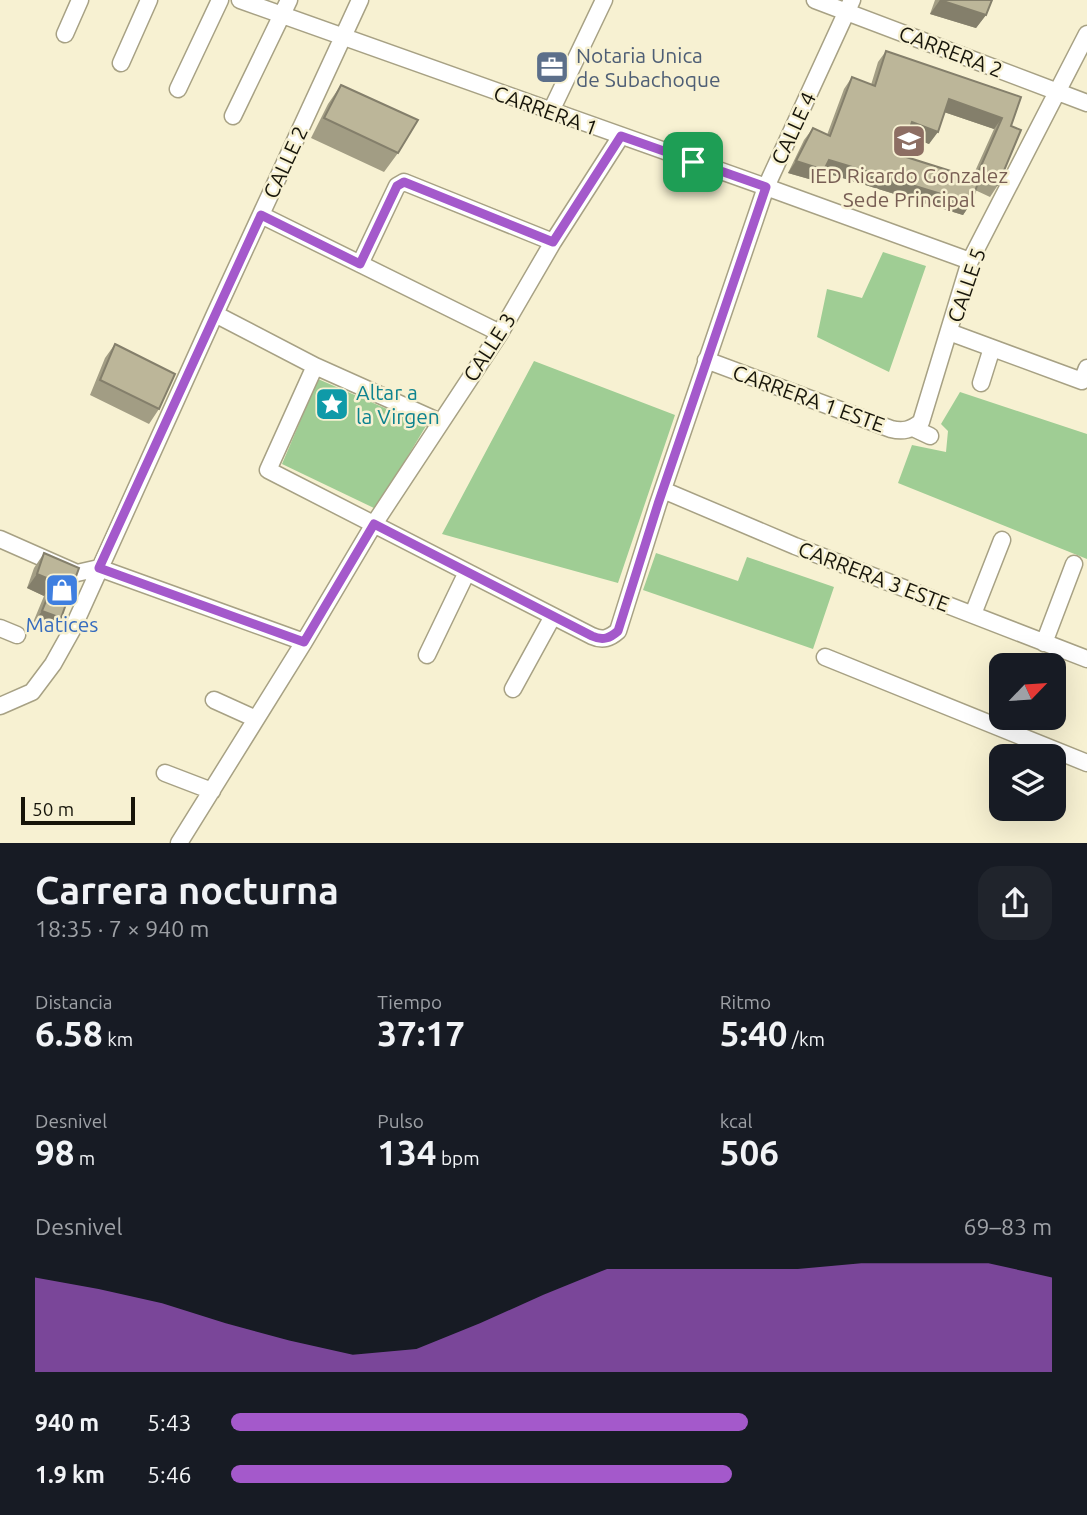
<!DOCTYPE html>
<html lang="es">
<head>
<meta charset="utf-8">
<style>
	body { margin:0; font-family:Ubuntu,sans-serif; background:#20242c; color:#f1f3f6; height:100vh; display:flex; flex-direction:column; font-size:26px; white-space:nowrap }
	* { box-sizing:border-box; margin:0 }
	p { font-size:23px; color:#9ea1a6 }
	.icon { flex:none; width:38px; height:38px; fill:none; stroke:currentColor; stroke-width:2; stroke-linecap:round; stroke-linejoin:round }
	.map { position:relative; height:843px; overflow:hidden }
	.details { display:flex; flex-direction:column; background:#171b24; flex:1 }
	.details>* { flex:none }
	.needle { width:46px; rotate:65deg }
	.tools { position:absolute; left:989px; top:653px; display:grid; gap:14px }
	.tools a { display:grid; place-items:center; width:77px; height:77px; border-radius:14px; background:#171b24; box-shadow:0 7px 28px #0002; font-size:35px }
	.scale { position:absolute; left:21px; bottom:18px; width:114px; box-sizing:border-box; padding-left:7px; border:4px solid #17150a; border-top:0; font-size:19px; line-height:24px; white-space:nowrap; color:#17150a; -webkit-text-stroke:5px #f7f1d2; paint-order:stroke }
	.pin { position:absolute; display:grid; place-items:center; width:60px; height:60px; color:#fff; margin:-30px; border-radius:14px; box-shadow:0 4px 10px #0006 }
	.round { display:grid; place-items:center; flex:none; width:74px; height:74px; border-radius:21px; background:#20242c }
	.head { display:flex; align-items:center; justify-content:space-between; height:119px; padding:0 35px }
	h1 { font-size:38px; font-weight:700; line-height:52px }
	.figures { display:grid; grid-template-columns:repeat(3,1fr); gap:10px; height:119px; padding:7px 35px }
	.figures div { display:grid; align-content:center }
	.figures b { font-size:35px; font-weight:700 }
	.figures small { font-size:19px; font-weight:400 }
	.figures p { font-size:19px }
	.chart { height:196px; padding:14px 35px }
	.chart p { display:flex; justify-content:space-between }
	.chart svg { width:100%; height:126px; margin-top:7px; fill:#a459cb; opacity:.7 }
	ul { padding:0 35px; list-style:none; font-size:23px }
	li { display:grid; grid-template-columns:112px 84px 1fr; align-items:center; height:52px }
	li i { height:18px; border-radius:9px; background:#a459cb }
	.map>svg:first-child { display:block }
	.green { fill:#9fcd94 }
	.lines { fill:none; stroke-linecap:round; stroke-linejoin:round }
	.minor-casing { stroke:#a7a184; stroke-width:19 }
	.minor { stroke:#fff; stroke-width:16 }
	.wall { fill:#a29d84; fill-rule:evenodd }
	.shaded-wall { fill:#847f6b }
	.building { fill:#bcb699; stroke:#847f6b; stroke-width:2 }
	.route-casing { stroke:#fff; stroke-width:14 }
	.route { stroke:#a459cb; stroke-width:9 }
	.labels { text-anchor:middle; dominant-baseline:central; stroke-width:5; stroke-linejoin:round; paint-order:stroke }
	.street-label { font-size:21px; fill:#17150a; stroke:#f7f1d2 }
	.service-label { font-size:21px; fill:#4e5e75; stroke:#f7f1d2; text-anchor:start }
	.education-label { font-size:21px; fill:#785e54; stroke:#f7f1d2 }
	.culture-label { font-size:21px; fill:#0d838f; stroke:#f7f1d2; text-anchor:start }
	.shop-label { font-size:21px; fill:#366cbe; stroke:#f7f1d2 }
</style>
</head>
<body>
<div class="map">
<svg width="1087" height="843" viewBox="0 0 1087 843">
	<rect width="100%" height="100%" fill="#f7f1d2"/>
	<path class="green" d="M883,252l43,14 -37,106 -72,-35 10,-48 35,9z
		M534,361l141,54 -57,168 -176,-49z
		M318,379l108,47 -50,83 -94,-45z
		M960,392l127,42v125l-189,-76 14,-38 34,7 2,-21 -7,-7z
		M656,553l82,28 9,-24 87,30 -21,62 -170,-59z"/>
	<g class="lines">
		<g class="minor-casing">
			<path id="minor" d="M240,0l526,187 204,74
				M815,0l272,103
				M65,34l15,-34
				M121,63l28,-63
				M178,89l42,-89
				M551,111l53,-111
				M233,116l56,-116
				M261,215l239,118
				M360,264l37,-78 7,-4 149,60
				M215,314l100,52 125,56
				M949,332l133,49 5,-13
				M706,360l185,69c12,3 20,1 30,-7l49,-161 117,-227
				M315,366l-47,104 324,166c11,5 18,2 26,-5l40,-127 108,-317 86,-187
				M981,383l11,-35
				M913,428l17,8
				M663,490l132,56 292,113
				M0,539l77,34 22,-5 205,74
				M973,614l29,-74
				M0,628l17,7
				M1044,643l30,-79
				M427,655l40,-83
				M825,657l262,106
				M513,689l40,-73
				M214,700l42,19
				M0,706l32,-14 21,-28 19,-34 143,-316 145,-314
				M165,773l47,18
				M179,843l125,-201 70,-118 126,-191 53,-91 68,-106"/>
		</g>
		<use href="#minor" class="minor"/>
	</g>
	<path class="wall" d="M935,0h57l-6,15 -10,13 -46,-14z
		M886,51l135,46 -10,29 -13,59 -8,12 -15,-7 -4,13 -8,12 -140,-43 -7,9 -28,-8 16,-33 9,-12 14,7 17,-46 8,-12 19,8 7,-23zM944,112l50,17 -22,49 -72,-23 8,-19 21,8z
		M341,85l57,68 -14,19 -73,-34 17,-34z
		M115,344l44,65 -10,15 -59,-29 15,-37z
		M44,553l35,15 -28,64 -19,-7 12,-29 -17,-8 7,-20z"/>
	<path class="shaded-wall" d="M940,0l46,15 -10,13 -46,-14z
		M949,99l53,19 -8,11 -53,-18z
		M912,122l26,10 -9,12 -25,-10z
		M829,160l142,43 -8,12 -140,-43 -7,9 -28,-8 8,-12z
		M37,574l17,7 -10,15 -17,-8z
		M42,611l19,7 -10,14 -19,-7z"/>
	<path class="building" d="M940,0h52l-6,15z
		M886,51l135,46 -10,29 10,4 -23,55 -21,-10 25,-57 -53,-19 -11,33 -26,-10 -12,33 79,25 -8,23 -142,-43 -5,10 -28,-9 17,-33 17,8 22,-59 23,9z
		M341,85l77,35 -20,33 -74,-35z
		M115,344l60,30 -16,35 -59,-29z
		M44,553l35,15 -18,50 -19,-7 12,-30 -17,-7z"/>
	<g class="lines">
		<g class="route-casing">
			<path id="route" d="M621,136l145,51 -108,317 -40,127c-8,7 -15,10 -26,5l-218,-112 -70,118 -205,-74 162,-353 99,49 37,-78 7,-4 149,60z"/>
		</g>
		<use href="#route" class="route"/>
	</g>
	<defs>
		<g id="office-square" transform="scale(1.75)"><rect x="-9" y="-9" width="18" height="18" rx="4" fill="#5c6f8a" stroke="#f7f1d2"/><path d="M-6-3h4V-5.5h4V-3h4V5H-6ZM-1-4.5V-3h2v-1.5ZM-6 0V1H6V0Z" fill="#fff"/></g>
		<g id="school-square" transform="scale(1.75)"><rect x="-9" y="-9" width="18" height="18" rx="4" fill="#8d6e63" stroke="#f7f1d2"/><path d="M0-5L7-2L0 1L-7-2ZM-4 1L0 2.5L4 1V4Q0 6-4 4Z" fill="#fff"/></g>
		<g id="sight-square" transform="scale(1.75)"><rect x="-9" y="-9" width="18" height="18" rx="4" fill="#0f9aa8" stroke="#f7f1d2"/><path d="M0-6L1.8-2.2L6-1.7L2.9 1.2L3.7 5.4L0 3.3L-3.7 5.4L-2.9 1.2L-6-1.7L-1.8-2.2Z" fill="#fff"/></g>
		<g id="shop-square" transform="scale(1.75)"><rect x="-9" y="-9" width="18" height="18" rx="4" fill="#3f7fe0" stroke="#f7f1d2"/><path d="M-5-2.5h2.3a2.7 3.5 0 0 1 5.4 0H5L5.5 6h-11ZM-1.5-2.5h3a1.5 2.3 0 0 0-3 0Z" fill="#fff"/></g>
	</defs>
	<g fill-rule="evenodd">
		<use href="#office-square" x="552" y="67"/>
		<use href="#school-square" x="909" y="141"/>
		<use href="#sight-square" x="332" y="404"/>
		<use href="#shop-square" x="62" y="590"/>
	</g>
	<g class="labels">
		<g class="street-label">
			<text transform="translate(951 51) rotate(21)">CARRERA 2</text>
			<text transform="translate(546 110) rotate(20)">CARRERA 1</text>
			<text transform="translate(793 128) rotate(-65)">CALLE 4</text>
			<text transform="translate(285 162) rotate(-65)">CALLE 2</text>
			<text transform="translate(966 285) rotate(-71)">CALLE 5</text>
			<text transform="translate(489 347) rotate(-57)">CALLE 3</text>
			<text transform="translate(809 398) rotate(20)">CARRERA 1 ESTE</text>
			<text transform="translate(874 576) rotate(21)">CARRERA 3 ESTE</text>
		</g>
		<g class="service-label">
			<text x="576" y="55">Notaria Unica<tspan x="576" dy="24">de Subachoque</tspan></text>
		</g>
		<g class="education-label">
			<text x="909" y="175">IED Ricardo Gonzalez<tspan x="909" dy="24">Sede Principal</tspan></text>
		</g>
		<g class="culture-label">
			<text x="356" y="392">Altar a<tspan x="356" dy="24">la Virgen</tspan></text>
		</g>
		<g class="shop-label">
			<text x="62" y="624">Matices</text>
		</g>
	</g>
</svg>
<div class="tools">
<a><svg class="needle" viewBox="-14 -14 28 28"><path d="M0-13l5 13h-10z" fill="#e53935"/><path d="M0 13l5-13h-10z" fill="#9ea1a6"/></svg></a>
<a><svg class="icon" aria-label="layers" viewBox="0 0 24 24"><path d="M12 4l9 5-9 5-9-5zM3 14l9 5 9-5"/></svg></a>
</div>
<div class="scale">50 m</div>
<div class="pin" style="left:693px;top:162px;background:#1e9e55"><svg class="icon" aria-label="arrive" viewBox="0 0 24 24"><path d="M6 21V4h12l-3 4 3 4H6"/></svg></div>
</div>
<section class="details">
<div class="head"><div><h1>Carrera nocturna</h1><p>18:35 · 7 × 940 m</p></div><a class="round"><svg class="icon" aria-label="share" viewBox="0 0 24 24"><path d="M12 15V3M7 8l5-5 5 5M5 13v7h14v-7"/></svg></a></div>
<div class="figures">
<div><p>Distancia</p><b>6.58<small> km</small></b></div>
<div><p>Tiempo</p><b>37:17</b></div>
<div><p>Ritmo</p><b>5:40<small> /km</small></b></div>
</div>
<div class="figures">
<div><p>Desnivel</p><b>98<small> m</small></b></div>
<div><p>Pulso</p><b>134<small> bpm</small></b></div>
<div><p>kcal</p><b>506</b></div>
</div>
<div class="chart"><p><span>Desnivel</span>69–83 m</p>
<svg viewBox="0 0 160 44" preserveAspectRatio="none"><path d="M0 44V11L10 15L20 20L30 27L40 33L50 38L60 36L70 27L80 17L90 8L100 8L110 8L120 8L130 6L140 6L150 6L160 11V44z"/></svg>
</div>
<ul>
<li><b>940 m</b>5:43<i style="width:63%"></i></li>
<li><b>1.9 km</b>5:46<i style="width:61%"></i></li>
</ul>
</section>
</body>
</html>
